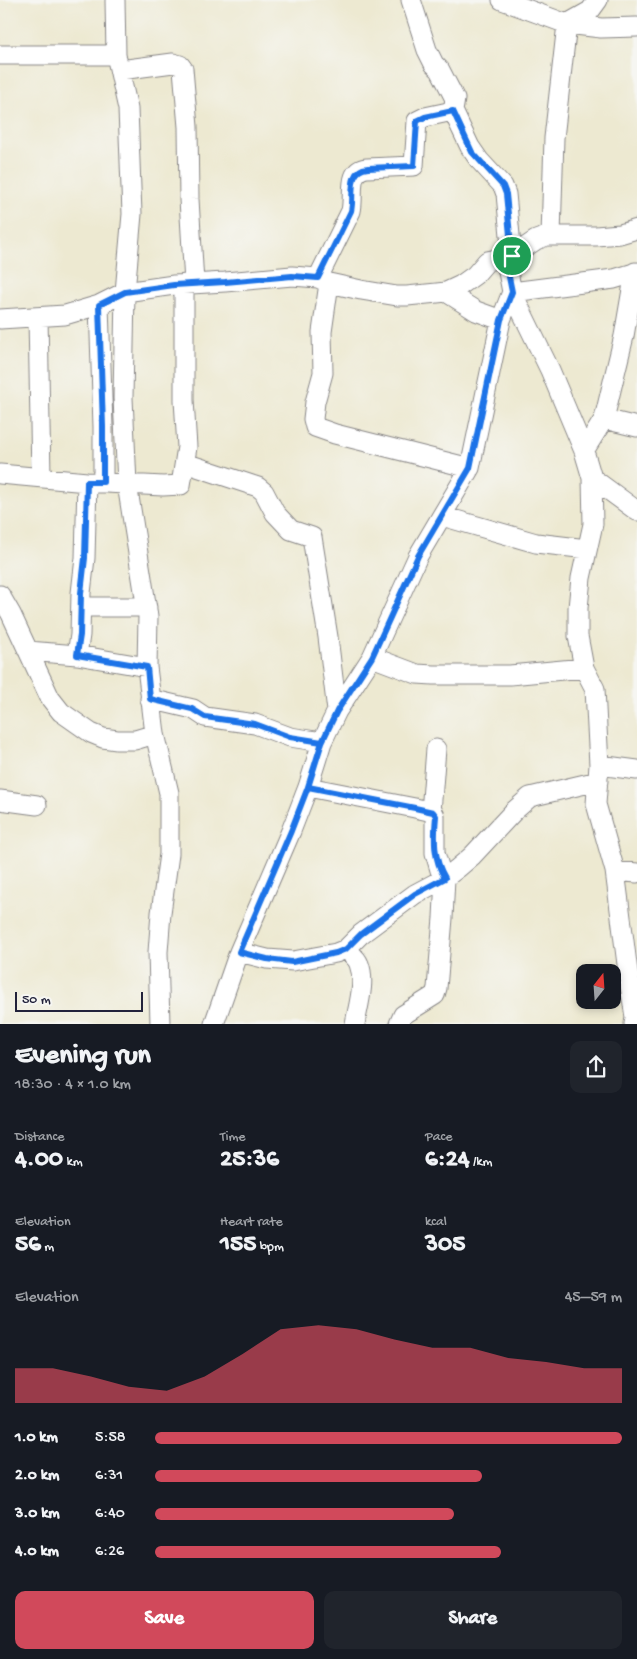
<!DOCTYPE html>
<html lang="en">
<head>
<meta charset="utf-8">
<style>
	body { margin:0; font-family:"Gochi Hand",sans-serif; background:#20242c; color:#f1f3f6; height:100vh; display:flex; flex-direction:column; font-size:19px; white-space:nowrap }
	* { box-sizing:border-box; margin:0 }
	p { font-size:16px; color:#9ea1a6 }
	.icon { flex:none; width:28px; height:28px; fill:none; stroke:currentColor; stroke-width:2; stroke-linecap:round; stroke-linejoin:round }
	.map { position:relative; height:1024px; overflow:hidden }
	.sheet { display:flex; flex-direction:column; background:#171b24; flex:1 }
	.sheet>* { flex:none }
	.needle { width:32px; rotate:17deg }
	.buttons { position:absolute; left:576px; top:964px; display:grid; gap:10px }
	.buttons a { display:grid; place-items:center; width:45px; height:45px; border-radius:10px; background:#171b24; box-shadow:0 2px 8px #0003; font-size:25px }
	.scale { position:absolute; left:15px; bottom:12px; width:128px; box-sizing:border-box; padding-left:5px; border:2px solid #22223b; border-top:0; font-size:14px; line-height:18px; white-space:nowrap; color:#22223b; -webkit-text-stroke:4px #f6f6f2; paint-order:stroke }
	.pin { position:absolute; display:grid; place-items:center; width:42px; height:42px; color:#fff; margin:-21px; border:2px solid #fff; border-radius:50%; box-shadow:0 1px 5px #0007 }
	.round { display:grid; place-items:center; flex:none; width:52px; height:52px; border-radius:10px; background:#20242c }
	.headline { display:flex; align-items:center; justify-content:space-between; height:85px; padding:0 15px }
	h1 { font-size:28px; font-weight:700; line-height:38px }
	.stats { display:grid; grid-template-columns:repeat(3,1fr); gap:8px; height:85px; padding:5px 15px }
	.stats div { display:grid; align-content:center }
	.stats b { font-size:25px; font-weight:700 }
	.stats small { font-size:14px; font-weight:400 }
	.stats p { font-size:14px }
	.chart { height:140px; padding:10px 15px }
	.chart p { display:flex; justify-content:space-between }
	.chart svg { width:100%; height:90px; margin-top:5px; fill:#d1495b; opacity:.7 }
	.action { display:flex; gap:10px; margin-top:auto; padding:10px 15px }
	.action a { flex:1; height:58px; border-radius:10px; background:#d1495b; color:#fff; font-size:20px; font-weight:700; line-height:58px; text-align:center }
	.action a+a { background:#20242c; color:#f1f3f6 }
	ul { padding:0 15px; list-style:none; font-size:16px }
	li { display:grid; grid-template-columns:80px 60px 1fr; align-items:center; height:38px }
	li i { height:12px; border-radius:6px; background:#d1495b }
	.map>svg:first-child { display:block }
	.lines { fill:none; stroke-linecap:round; stroke-linejoin:round }
	.minor-casing { stroke:#888686; stroke-width:21 }
	.minor { stroke:#fff; stroke-width:19 }
	.route-casing { stroke:#fff; stroke-width:10 }
	.route { stroke:#1a73e8; stroke-width:6 }
</style>
</head>
<body>
<div class="map">
<svg width="637" height="1024" viewBox="0 0 637 1024">
	<rect width="100%" height="100%" fill="#f6f6f2"/>
	<filter id="ink" filterUnits="userSpaceOnUse"><feTurbulence type="fractalNoise" baseFrequency=".02" numOctaves="2"/><feDisplacementMap in="SourceGraphic" scale="10" xChannelSelector="R" yChannelSelector="G"/><feConvolveMatrix kernelMatrix="1 2 1 2 8 2 1 2 1" color-interpolation-filters="sRGB"/></filter>
	<filter id="wash" filterUnits="userSpaceOnUse"><feTurbulence type="fractalNoise" baseFrequency=".0096" numOctaves="4" result="noise"/><feDisplacementMap in="SourceGraphic" scale="20" xChannelSelector="R" yChannelSelector="G"/><feGaussianBlur stdDeviation="1.12" result="paint"/><feColorMatrix in="noise" values="0 0 0 0 0 0 0 0 0 0 0 0 0 0 0 0 0 1.4 0 .05"/><feComposite in="paint" operator="in"/></filter>
	<g filter="url(#wash)">
		<rect width="100%" height="100%" fill="#ede9d1"/>
	</g>
	<g filter="url(#ink)">
		<g class="lines">
			<g class="minor-casing">
				<path id="minor" d="M115,0l1,55 12,54 4,105 -7,78 -2,106 4,86 21,132 -1,51 8,67 14,59v61l-8,59 -3,39 2,72
					M411,0l16,50 7,14 6,6 15,29 -2,12 17,36 9,13 24,26 3,8 6,62
					M502,0l65,24 34,4 36,-1
					M567,24l23,-13 8,-11
					M0,55h116
					M120,70l53,-7 7,2 3,4 5,58 1,72 5,84
					M551,236l3,-98 13,-114
					M505,257l7,35 38,78 34,81 8,27 45,33
					M318,278l33,-67c4,-16 -5,-41 16,-43l47,-2 3,-45 8,-4 28,-6
					M329,283l-7,49 1,41 -8,29 -2,17 2,8 20,7 135,34
					M446,292l30,19 25,9
					M512,292l102,-13 23,-7
					M99,305l4,122v56
					M38,317l3,160
					M0,319l65,-4 34,-10 26,-13 49,-7 51,-3 67,-6 26,2 11,5 32,7 36,6h10l30,-3 9,-1 15,-7 14,-10 12,-14 25,-5 24,-16 11,-4h49l24,-2 17,-5
					M604,419l33,8
					M584,451l20,-32 20,-83 11,-64
					M185,463l73,24 6,5 11,21 16,17 21,7 16,100 9,74
					M0,474l87,8 76,4 18,-1 6,-38 -3,-47v-116
					M592,478l1,46 -12,54 -3,30v28l6,32 11,21 4,76 -3,39 19,67 13,101 7,45 -1,7
					M442,516l94,27 51,6
					M0,595l11,19 39,84 11,14 30,21 12,5 14,2h18l20,-6
					M81,607h66
					M28,651l49,4 70,12
					M77,655l3,-20 1,-42 4,-35 2,-76
					M372,657l45,17 16,1h77l74,-7
					M150,699l43,10 12,8 50,7 35,13 32,5
					M599,765l38,5
					M308,787l107,21 18,4 2,4v37l5,17 5,8 -2,40 -6,70 -2,7 -32,20 -4,9
					M0,800l37,5
					M431,812l5,-63
					M615,871l22,2
					M346,949c4,4 11,9 13,15 7,18 -1,42 -4,60
					M239,952l28,7 26,2 43,-8 10,-4 15,-15 54,-40 30,-16 13,-10 14,-12 42,-45 16,-14 68,-16
					M214,1024l25,-72 52,-121 17,-44 14,-45 15,-31 35,-54 46,-101 52,-88 31,-148 11,-28"/>
			</g>
			<use href="#minor" class="minor"/>
		</g>
	</g>
	<g class="lines" filter="url(#ink)">
		<g class="route-casing">
			<path id="route" d="M512,256l-6,-62 -3,-8 -31,-34 -19,-41 -28,6 -8,4 -3,45 -46,2c-22,2 -13,27 -17,43l-33,67 -26,-2 -67,6 -51,3 -49,7 -26,13 4,122v55h-16l-2,76 -4,35 -1,42 -3,20 70,12 3,32 42,10 13,8 50,7 35,13 32,5 -14,45 107,21 18,4 3,4c-2,23 -3,42 9,62l-30,16 -54,40 -15,15 -10,4 -44,9 -25,-3 -28,-7 52,-121 17,-44 14,-45 15,-31 35,-54 46,-101 52,-88 31,-148 11,-28 -7,-35 7,-1"/>
		</g>
		<use href="#route" class="route"/>
	</g>
</svg>
<div class="buttons">
<a><svg class="needle" viewBox="-14 -14 28 28"><path d="M0-13l5 13h-10z" fill="#e53935"/><path d="M0 13l5-13h-10z" fill="#9ea1a6"/></svg></a>
</div>
<div class="scale">50 m</div>
<div class="pin" style="left:512px;top:256px;background:#1e9e55"><svg class="icon" aria-label="arrive" viewBox="0 0 24 24"><path d="M6 21V4h12l-3 4 3 4H6"/></svg></div>
</div>
<section class="sheet">
<div class="headline"><div><h1>Evening run</h1><p>18:30 · 4 × 1.0 km</p></div><a class="round"><svg class="icon" aria-label="share" viewBox="0 0 24 24"><path d="M12 15V3M7 8l5-5 5 5M5 13v7h14v-7"/></svg></a></div>
<div class="stats">
<div><p>Distance</p><b>4.00<small> km</small></b></div>
<div><p>Time</p><b>25:36</b></div>
<div><p>Pace</p><b>6:24<small> /km</small></b></div>
</div>
<div class="stats">
<div><p>Elevation</p><b>56<small> m</small></b></div>
<div><p>Heart rate</p><b>155<small> bpm</small></b></div>
<div><p>kcal</p><b>305</b></div>
</div>
<div class="chart"><p><span>Elevation</span>45–59 m</p>
<svg viewBox="0 0 160 44" preserveAspectRatio="none"><path d="M0 44V27L10 27L20 31L30 36L40 38L50 31L60 20L70 8L80 6L90 8L100 13L110 17L120 17L130 22L140 24L150 27L160 27V44z"/></svg>
</div>
<ul>
<li><b>1.0 km</b>5:58<i style="width:100%"></i></li>
<li><b>2.0 km</b>6:31<i style="width:70%"></i></li>
<li><b>3.0 km</b>6:40<i style="width:64%"></i></li>
<li><b>4.0 km</b>6:26<i style="width:74%"></i></li>
</ul>
<div class="action"><a>Save</a><a>Share</a></div>
</section>
</body>
</html>
